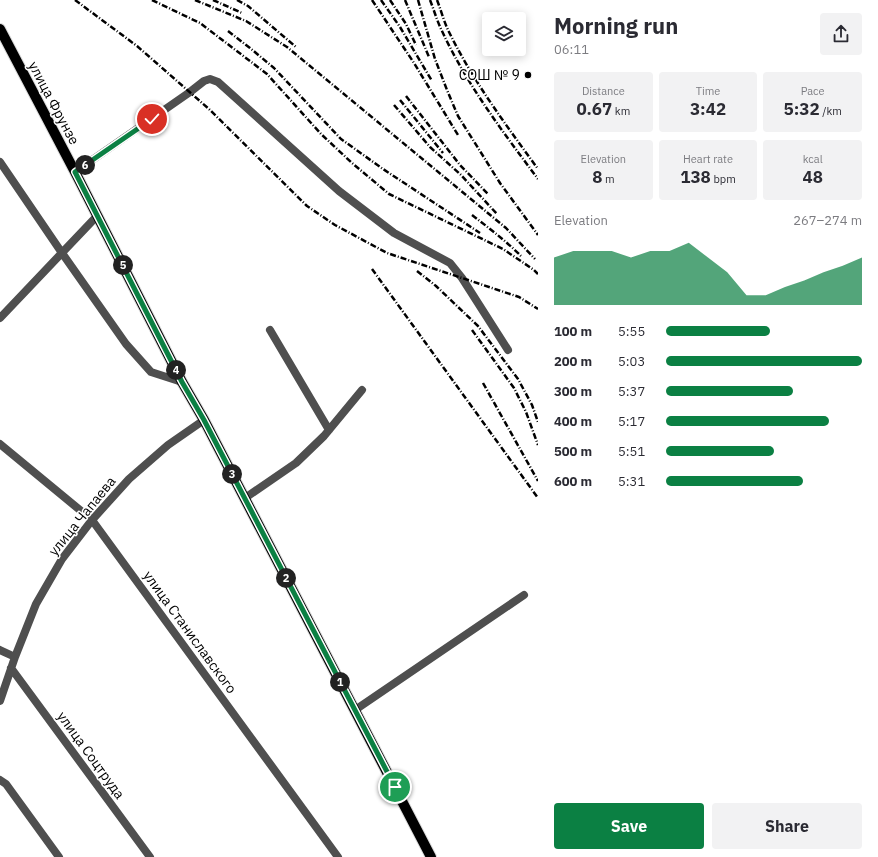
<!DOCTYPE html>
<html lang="en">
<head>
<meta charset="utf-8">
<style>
	body { margin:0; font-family:"IBM Plex Sans",sans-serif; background:#f2f2f3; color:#2b2b33; height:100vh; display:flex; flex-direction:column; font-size:15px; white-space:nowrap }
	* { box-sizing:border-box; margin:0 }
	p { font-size:13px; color:#7c7c81 }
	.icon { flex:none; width:22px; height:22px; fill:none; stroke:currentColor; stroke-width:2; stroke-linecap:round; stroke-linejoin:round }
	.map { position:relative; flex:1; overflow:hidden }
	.sheet { display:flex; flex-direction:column; background:#fff; width:340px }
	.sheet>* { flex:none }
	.controls { position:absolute; left:482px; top:12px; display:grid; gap:8px }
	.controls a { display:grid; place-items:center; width:44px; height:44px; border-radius:4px; background:#fff; box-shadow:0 2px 10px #0003; font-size:20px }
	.pin { position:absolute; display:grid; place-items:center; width:34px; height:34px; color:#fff; margin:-17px; border:2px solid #fff; border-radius:50%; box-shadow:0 1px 4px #0007 }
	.km { position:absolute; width:20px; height:20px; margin:-10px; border-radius:50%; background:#222; color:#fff; font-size:11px; line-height:20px; text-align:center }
	.round { display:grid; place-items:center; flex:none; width:42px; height:42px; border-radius:4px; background:#f2f2f3 }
	.headline { display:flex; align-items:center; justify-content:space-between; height:68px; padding:0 16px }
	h1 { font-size:22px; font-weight:800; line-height:30px }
	.metrics { display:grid; grid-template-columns:repeat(3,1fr); gap:6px; height:68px; padding:4px 16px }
	.metrics div { display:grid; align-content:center; border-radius:4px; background:#f2f2f3; text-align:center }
	.metrics b { font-size:17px; font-weight:800 }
	.metrics small { font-size:11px; font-weight:400 }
	.metrics p { font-size:11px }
	.chart { height:112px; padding:8px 16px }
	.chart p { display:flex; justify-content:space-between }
	.chart svg { width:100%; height:72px; margin-top:4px; fill:#0b8043; opacity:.7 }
	.cta { display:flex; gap:8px; margin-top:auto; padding:8px 16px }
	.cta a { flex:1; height:46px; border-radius:4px; background:#0b8043; color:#fff; font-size:16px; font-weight:800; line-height:46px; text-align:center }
	.cta a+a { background:#f2f2f3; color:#2b2b33 }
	ul { padding:0 16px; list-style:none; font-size:13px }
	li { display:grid; grid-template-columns:64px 48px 1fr; align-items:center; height:30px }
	li i { height:10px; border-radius:5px; background:#0b8043 }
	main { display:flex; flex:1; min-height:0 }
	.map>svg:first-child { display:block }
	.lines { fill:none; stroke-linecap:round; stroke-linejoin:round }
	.major-casing { stroke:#dbdbdb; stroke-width:12 }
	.minor { stroke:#4f4f4f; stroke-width:8 }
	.major { stroke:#000; stroke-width:10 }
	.rail { stroke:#000; stroke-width:2.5; stroke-dasharray:6 2 1 2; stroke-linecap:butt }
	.route-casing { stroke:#fff; stroke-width:8 }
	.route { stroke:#0b8043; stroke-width:5 }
	.poi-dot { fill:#000; stroke:#fff; stroke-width:1.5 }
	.labels { text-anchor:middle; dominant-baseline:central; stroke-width:3; stroke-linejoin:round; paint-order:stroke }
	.poi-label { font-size:14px; fill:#000; stroke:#fff; text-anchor:end }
	.street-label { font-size:14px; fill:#000; stroke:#fff }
</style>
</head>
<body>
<main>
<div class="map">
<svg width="538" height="857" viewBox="0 0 538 857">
	<rect width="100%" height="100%" fill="#fff"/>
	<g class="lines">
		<g class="major-casing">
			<path id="major" d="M0,29l75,143 107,210 22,38 227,437"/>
		</g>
		<path class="minor" d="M0,162l62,91 64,91 25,28 31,10
			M75,172l115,-80 14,-11 6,-2 8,3 121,109 55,42 56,30 12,15 46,72
			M0,318l97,-102
			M270,330l59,100
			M0,444l92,76 246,337
			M245,498l51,-35 28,-27 38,-46
			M0,650l15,7
			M11,668l139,189
			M0,701l15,-44 21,-53 26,-45 30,-39 37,-41 39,-34 36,-25
			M355,710l169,-115
			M0,780l6,4 53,73"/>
		<use href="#major" class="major"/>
		<path class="rail" d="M75,0l62,46 72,63 98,97 28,19 52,28 132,44 19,12
			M152,0l48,23 67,51 54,60 31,29 37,31 114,55 31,21 4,4
			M195,0l51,21 41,26 219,181 29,31
			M213,0l29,13
			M237,0l11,6 48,41
			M372,0l42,63 44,72
			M381,0l19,27 32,54
			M390,0l16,24 10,21
			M405,0l24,57
			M418,0l17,59 12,31 11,26 42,67 38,52
			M430,0c4,10 7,21 12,31 25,54 61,101 96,148
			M437,0c4,10 7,22 12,32 24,49 57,93 89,137
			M228,31l22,17 24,20 67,71 42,30 97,64
			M406,96l54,69 28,29
			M400,100l43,53
			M394,105l36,42 31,28 36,39
			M472,215c17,13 34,26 49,41
			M372,269l166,229
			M417,271l19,15 42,40 40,53 14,26 6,17
			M472,330l42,58 12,24 12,33
			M483,383l55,98"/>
	</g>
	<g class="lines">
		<g class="route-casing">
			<path id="route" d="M152,119l-77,53 107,210 22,38 191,367"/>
		</g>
		<use href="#route" class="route"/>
	</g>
	<circle class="poi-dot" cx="528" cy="75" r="4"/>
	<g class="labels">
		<g class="poi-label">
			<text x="520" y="75">СОШ № 9</text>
		</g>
		<g class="street-label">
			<text transform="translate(54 103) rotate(62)">улица Фрунзе</text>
			<text transform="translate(82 516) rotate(-51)">улица Чапаева</text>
			<text transform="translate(190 632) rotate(54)">улица Станиславского</text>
			<text transform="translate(91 755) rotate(54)">улица Соцтруда</text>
		</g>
	</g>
</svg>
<div class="controls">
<a><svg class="icon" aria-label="layers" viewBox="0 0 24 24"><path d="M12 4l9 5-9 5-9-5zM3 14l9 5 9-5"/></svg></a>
</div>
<div class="pin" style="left:395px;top:787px;background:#1e9e55"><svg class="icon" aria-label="arrive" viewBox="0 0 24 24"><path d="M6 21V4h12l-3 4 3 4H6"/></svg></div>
<div class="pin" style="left:152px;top:119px;background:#d93025"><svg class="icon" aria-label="check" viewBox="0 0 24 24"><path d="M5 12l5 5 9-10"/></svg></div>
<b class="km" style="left:340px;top:682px">1</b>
<b class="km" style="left:286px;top:578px">2</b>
<b class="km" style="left:232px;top:474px">3</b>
<b class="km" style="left:176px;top:370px">4</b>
<b class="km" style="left:123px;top:265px">5</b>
<b class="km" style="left:85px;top:165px">6</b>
</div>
<section class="sheet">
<div class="headline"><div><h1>Morning run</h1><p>06:11</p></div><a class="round"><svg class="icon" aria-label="share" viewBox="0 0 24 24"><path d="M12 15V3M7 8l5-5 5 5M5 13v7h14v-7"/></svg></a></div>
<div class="metrics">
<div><p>Distance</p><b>0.67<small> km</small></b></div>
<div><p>Time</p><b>3:42</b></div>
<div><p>Pace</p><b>5:32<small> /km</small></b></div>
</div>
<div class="metrics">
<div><p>Elevation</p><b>8<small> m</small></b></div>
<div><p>Heart rate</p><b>138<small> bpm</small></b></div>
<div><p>kcal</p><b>48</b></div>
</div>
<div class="chart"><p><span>Elevation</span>267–274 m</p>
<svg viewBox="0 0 160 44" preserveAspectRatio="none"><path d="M0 44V15L10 11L20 11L30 11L40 15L50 11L60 11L70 6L80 15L90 24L100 38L110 38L120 33L130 29L140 24L150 20L160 15V44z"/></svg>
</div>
<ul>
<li><b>100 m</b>5:55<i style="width:53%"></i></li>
<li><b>200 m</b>5:03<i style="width:100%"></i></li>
<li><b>300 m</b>5:37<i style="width:65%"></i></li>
<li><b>400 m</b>5:17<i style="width:83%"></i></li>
<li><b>500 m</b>5:51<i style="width:55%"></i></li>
<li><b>600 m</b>5:31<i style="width:70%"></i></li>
</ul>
<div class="cta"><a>Save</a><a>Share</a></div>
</section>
</main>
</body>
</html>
